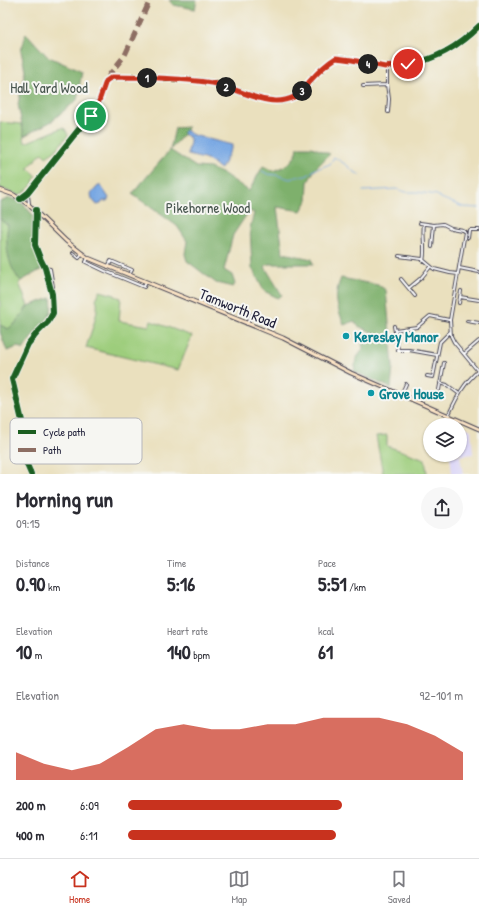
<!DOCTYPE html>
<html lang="en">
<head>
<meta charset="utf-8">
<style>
	body { margin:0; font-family:"Patrick Hand",sans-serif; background:#f7f7f7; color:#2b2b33; height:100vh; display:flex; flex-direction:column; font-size:15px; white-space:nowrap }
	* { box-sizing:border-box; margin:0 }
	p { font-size:13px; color:#7c7c81 }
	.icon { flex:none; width:22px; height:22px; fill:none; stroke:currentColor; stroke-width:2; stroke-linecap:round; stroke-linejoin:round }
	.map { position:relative; height:474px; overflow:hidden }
	.sheet { display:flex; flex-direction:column; background:#fff; flex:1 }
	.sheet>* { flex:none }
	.controls { position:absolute; left:423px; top:418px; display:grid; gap:8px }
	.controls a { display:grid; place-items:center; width:44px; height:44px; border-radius:50%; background:#fff; box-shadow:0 1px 3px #0004; font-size:20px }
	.pin { position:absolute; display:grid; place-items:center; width:34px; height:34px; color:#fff; margin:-17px; border:2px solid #fff; border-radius:50%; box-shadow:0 1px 4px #0007 }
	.km { position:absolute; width:20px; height:20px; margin:-10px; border-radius:50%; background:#222; color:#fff; font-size:11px; line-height:20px; text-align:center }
	.round { display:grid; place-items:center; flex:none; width:42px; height:42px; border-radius:21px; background:#f7f7f7 }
	.headline { display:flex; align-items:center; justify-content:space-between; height:68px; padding:0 16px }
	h1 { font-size:22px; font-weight:700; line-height:30px }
	.figures { display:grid; grid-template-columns:repeat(3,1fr); gap:6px; height:68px; padding:4px 16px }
	.figures div { display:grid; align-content:center }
	.figures b { font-size:20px; font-weight:700 }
	.figures small { font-size:11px; font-weight:400 }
	.figures p { font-size:11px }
	.chart { height:112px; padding:8px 16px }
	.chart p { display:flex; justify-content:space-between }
	.chart svg { width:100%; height:72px; margin-top:4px; fill:#c8321e; opacity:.7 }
	ul { padding:0 16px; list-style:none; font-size:13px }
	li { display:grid; grid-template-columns:64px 48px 1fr; align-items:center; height:30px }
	li i { height:10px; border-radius:5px; background:#c8321e }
	.menu { display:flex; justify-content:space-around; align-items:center; height:56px; border-top:1px solid #e1e1e2; background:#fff; font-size:11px; color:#7c7c81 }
	.menu a { display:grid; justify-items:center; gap:2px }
	.menu .selected { color:#c8321e }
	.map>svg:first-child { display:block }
	.built { fill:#dbd6f7 }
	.green { fill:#9dcd7c; stroke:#60785c }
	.forest { fill:#7eb06c; stroke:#506954 }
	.water { fill:#79a8e3; stroke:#4e658f }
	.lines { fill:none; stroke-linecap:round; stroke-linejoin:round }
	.stream { stroke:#79a8e3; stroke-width:1 }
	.street-casing { stroke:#403e4f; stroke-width:4 }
	.secondary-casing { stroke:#403e4f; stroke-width:5 }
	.street { stroke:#fff; stroke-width:2 }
	.secondary { stroke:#fde5c5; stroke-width:3 }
	.quiet { stroke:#8d6e63; stroke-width:5; stroke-dasharray:10 5; stroke-linecap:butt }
	.cycleway-casing { stroke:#f6f6f2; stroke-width:8 }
	.cycleway { stroke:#1b5e20; stroke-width:6 }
	.route-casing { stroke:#fff; stroke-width:8 }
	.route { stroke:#c8321e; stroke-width:5 }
	.culture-dot { fill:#0f9aa8; stroke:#f6f6f2; stroke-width:1.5 }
	.labels { text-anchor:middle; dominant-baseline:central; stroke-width:4; stroke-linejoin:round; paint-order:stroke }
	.park-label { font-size:15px; fill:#47554e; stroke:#f6f6f2 }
	.street-label { font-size:15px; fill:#22223b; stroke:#f6f6f2 }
	.culture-label { font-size:15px; font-weight:bold; fill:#0d838f; stroke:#f6f6f2; text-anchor:start }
	.key { fill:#f6f6f2; stroke:#b6b6bb; stroke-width:1 }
	.key-label { font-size:11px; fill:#22223b }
</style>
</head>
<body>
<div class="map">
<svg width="479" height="474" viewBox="0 0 479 474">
	<rect width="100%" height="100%" fill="#f6f6f2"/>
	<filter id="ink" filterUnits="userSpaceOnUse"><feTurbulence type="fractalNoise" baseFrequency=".025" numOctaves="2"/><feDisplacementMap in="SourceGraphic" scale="8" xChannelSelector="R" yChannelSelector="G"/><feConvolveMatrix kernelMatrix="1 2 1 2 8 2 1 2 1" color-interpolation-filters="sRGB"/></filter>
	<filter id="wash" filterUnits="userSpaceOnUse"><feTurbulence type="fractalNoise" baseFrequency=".012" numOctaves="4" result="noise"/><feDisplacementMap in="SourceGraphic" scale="16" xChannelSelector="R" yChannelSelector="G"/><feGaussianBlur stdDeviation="0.9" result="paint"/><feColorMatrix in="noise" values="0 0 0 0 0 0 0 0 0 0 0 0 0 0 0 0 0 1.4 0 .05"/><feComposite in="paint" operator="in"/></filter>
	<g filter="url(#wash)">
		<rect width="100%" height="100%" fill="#eae0be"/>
		<path class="built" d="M446,418l25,12 2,24 -13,2 3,18h-11l-2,-19h10v-30h-13z"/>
		<path class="green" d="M0,122l22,2 3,19 37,-15 3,1 3,6 -13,16 -9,6 -4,-4 -14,15 9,8 -4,5 1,1c-15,18 -13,13 -34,6z
			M0,218l1,2 8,5 -2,9 10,43 4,4 -2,2 9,23 -13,18 -7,5 -8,-4z
			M100,291l15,4v1l6,2 -2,23 30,5 2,-5 41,15 -14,34 -92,-22c3,-12 15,-38 10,-49z
			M387,435v11l38,13 2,14 -3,1h-41l-7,-38z"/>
		<path class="forest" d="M169,0h28l-2,9 -22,-4z
			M26,33l21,23 35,16 -5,28 -22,18 -1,2 -30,16 -6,-32 7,-34 -4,-19z
			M188,127l-5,8 -13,15 26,17 14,1 14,6 25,17 14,-25 10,5c11,-3 24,-11 25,-24h14l18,7 -15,15 -7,13 -1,19 -6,10 -24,-4 6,46 29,6 1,5h-45l-3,3 17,28 -4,3 -14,-7 -12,-23 -2,-40 4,-15 -5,-2 -16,24 -9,35 8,5 3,9 -2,3 -17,-4 -29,-22 -2,-7 2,-13 -10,-15 -45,-32 38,-44 5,-22z
			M10,198l11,4 13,14c-3,18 0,36 10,52l-23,13c-14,-14 -16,-38 -13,-56l-7,-5 -1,-2v-16z
			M341,278l37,7 8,5 7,77 -2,21 -37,-17 2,-12 7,-10 -1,-5 12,-4v-7l-16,-7 -4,-5 -10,4c-7,-19 -11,-28 -3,-47z
			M51,298c3,17 -3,20 -13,31 -5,6 -10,14 -15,21l-5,-3 -11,4 -7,-19v-7l8,4 7,-5 13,-18z"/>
		<path class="water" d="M185,130l8,5 39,10v2l-11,22 -13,-9 -20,-5c-1,-6 3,-11 2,-17l-7,-4v-2z
			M98,186h3l8,12 -2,3h-4l-2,3 -4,1 -5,-6 -1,-5z"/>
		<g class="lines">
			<path class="stream" d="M262,171l6,3 8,1 14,4 6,-2 10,-1 5,-3 3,-3 16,-6 4,-7 14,9 5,5 7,4
				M363,191l34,-2 9,3h11l20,3 4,3 22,9 16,1"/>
		</g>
	</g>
	<g filter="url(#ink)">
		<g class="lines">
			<g class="street-casing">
				<path id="street" d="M387,67v17l2,15 -1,13
					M363,86l24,-1
					M28,195l1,9
					M20,199l8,-6 51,-64 13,-14 6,-11 8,-23 6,-4c33,0 67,1 100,6 26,4 55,27 82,14 7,-3 12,-11 17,-17 8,-9 15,-16 25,-22 17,0 32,8 49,9 8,0 16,-2 25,-3 28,-5 49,-18 69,-38
					M420,223l14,2 9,-1 8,4 11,2 3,2 -15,88 1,16 3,6 24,29
					M468,238l1,-8h10
					M432,247l2,-22
					M73,253l6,5 3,-5
					M399,256l23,3 12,10 16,4 8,1
					M88,258l-2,4 19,9 39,16 2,-5
					M423,261c3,-11 -1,-26 1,-37
					M108,267l3,-6 21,9 -3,5
					M46,268l4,1 3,18 -3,3
					M459,268l20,4
					M401,279l14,17
					M409,288l12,-10 9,-11
					M460,297l19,3
					M459,303l2,-12
					M467,321l12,2
					M247,324l4,-9 7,-3
					M394,326l4,24h11l28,5
					M395,330l22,-3 13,-11 19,4
					M464,354l15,-13
					M427,376l6,1 7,-35 10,-10
					M440,383l7,2 11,8
					M439,390l5,-27
					M401,395l5,-11
					M448,416c9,-19 15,-32 31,-46
					M31,474l-6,-14 -3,-39 -10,-42 16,-35 10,-12 10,-10 5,-9 -1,-19 -7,-26 -5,-10 -5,-13 1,-33"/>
			</g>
			<g class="secondary-casing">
				<path id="secondary" d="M0,190l14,5 15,10 37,36 22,17 195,80 68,35 128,56"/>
			</g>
			<use href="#street" class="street"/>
			<use href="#secondary" class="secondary"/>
			<path class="quiet" d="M109,79v-4l16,-20 25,-55"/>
			<g class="cycleway-casing">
				<path id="cycleway" d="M20,199l8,-6 51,-64 13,-14 6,-11 8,-23 6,-4c33,0 67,1 100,6 26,4 55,27 82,14 7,-3 12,-11 17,-17 8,-9 15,-16 25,-22 17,0 32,8 49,9 8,0 16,-2 25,-3 28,-5 49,-18 69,-38
					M31,474l-6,-14 -3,-39 -10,-42 16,-35 10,-12 10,-10 5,-9 -1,-19 -7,-26 -5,-10 -5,-13 1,-35"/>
			</g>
			<use href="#cycleway" class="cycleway"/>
		</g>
	</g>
	<g class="lines" filter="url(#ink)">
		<g class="route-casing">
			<path id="route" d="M91,116l7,-12 8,-23 6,-4c33,0 67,1 100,6 26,4 55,27 82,14 7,-3 11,-10 15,-15 8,-9 17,-18 27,-24l16,2 33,7 23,-3"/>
		</g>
		<use href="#route" class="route"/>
	</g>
	<g class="culture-dot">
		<circle cx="346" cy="336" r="4"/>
		<circle cx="371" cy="393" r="4"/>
	</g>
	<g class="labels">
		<g class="park-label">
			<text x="49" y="87">Hall Yard Wood</text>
			<text x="208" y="207">Pikehorne Wood</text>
		</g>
		<g class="street-label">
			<text transform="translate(238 308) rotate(22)">Tamworth Road</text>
		</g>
		<g class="culture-label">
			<text x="354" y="336">Keresley Manor</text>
			<text x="379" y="393">Grove House</text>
		</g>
	</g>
	<rect x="10" y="418" width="132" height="46" rx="6" class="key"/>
	<rect x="18" y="430" width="18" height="4" fill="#1b5e20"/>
	<rect x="18" y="448" width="18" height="4" fill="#8d6e63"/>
	<g class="key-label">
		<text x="43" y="436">Cycle path</text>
		<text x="43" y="454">Path</text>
	</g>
</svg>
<div class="controls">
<a><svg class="icon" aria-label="layers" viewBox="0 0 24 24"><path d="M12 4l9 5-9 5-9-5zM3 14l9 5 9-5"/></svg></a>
</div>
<div class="pin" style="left:91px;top:116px;background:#1e9e55"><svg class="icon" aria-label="arrive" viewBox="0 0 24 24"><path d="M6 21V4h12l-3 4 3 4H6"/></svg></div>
<div class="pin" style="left:408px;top:64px;background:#d93025"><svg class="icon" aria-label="check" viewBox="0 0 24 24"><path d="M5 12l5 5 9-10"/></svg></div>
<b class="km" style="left:147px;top:78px">1</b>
<b class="km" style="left:226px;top:87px">2</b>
<b class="km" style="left:302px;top:91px">3</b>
<b class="km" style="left:368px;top:64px">4</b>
</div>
<section class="sheet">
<div class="headline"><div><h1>Morning run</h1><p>09:15</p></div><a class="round"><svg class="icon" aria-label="share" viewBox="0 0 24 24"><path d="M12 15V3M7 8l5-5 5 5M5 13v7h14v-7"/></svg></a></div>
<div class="figures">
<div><p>Distance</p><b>0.90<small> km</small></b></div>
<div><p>Time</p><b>5:16</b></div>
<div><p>Pace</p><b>5:51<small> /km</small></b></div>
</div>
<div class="figures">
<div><p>Elevation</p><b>10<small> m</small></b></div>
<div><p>Heart rate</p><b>140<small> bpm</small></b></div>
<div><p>kcal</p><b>61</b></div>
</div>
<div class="chart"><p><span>Elevation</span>92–101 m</p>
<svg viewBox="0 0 160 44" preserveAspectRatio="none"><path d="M0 44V27L10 34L20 38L30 34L40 24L50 13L60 10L70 13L80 13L90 10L100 10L110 6L120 6L130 6L140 10L150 17L160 27V44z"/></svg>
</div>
<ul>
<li><b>200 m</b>6:09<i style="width:64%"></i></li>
<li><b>400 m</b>6:11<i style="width:62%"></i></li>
</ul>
</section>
<nav class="menu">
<a class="selected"><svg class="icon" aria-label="home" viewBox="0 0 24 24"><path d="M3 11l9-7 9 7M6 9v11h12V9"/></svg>Home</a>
<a><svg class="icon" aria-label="map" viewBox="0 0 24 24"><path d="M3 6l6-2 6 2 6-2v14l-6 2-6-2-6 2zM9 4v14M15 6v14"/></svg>Map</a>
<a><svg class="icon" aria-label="saved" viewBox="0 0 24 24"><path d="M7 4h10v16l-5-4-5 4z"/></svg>Saved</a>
</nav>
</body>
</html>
